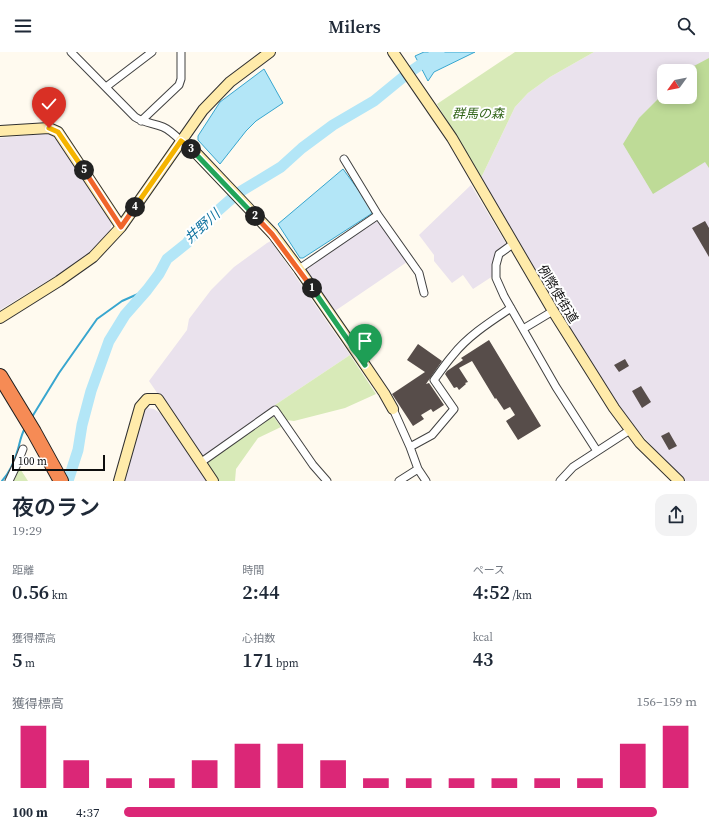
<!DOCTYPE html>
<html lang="ja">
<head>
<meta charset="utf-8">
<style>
	body { margin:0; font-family:"Source Serif 4","Noto Sans JP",serif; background:#f2f2f3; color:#1f2937; height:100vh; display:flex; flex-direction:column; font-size:15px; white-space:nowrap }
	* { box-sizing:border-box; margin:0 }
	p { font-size:13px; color:#747a83 }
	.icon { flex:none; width:22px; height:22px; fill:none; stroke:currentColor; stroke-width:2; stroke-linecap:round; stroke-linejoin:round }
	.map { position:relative; height:429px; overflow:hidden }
	.sheet { display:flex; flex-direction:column; background:#fff; flex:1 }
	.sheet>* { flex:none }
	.needle { width:26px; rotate:237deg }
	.controls { position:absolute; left:657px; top:12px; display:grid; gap:8px }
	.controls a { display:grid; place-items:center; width:40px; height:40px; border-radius:8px; background:#fff; box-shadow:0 2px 10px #0003; font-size:20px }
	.scale { position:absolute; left:12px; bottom:10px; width:93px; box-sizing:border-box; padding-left:4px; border:2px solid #0e0e0e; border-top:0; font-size:11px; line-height:14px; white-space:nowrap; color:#0e0e0e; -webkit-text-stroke:3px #fff; paint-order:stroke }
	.pin { position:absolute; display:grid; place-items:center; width:34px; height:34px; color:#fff; margin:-41px -17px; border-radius:50% 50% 50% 0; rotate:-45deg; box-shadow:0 0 4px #0007 }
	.pin .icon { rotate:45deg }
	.km { position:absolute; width:20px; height:20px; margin:-10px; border-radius:50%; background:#222; color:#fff; font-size:11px; line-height:20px; text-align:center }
	.round { display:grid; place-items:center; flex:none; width:42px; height:42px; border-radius:12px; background:#f2f2f3 }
	.head { display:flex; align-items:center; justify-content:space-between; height:68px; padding:0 12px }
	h1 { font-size:22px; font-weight:600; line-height:30px }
	.metrics { display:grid; grid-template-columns:repeat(3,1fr); gap:6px; height:68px; padding:4px 12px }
	.metrics div { display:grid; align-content:center }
	.metrics b { font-size:20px; font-weight:600 }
	.metrics small { font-size:11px; font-weight:400 }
	.metrics p { font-size:11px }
	.chart { height:112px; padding:8px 12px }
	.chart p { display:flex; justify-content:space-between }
	.chart svg { width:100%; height:72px; margin-top:4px; stroke:#db2777; stroke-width:6 }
	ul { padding:0 12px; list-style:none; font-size:13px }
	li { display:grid; grid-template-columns:64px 48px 1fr; align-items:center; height:30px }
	li i { height:10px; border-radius:5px; background:#db2777 }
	header { display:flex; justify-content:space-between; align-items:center; height:52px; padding:0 12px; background:#fff; font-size:18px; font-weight:600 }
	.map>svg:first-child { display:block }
	.industrial { fill:#eae2ed; fill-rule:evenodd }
	.green { fill:#d8eab8 }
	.forest { fill:#bedb97 }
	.water { fill:#b3e6f7; stroke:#38a6cf }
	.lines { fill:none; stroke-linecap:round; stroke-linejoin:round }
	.stream { stroke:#38a6cf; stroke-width:2 }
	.river { stroke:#b3e6f7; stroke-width:11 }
	.building { fill:#574d4a }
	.street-casing { stroke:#414141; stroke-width:9 }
	.secondary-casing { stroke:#303030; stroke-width:12 }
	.highway-casing { stroke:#1f1f1f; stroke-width:16 }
	.street { stroke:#fff; stroke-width:7 }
	.secondary { stroke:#ffebaa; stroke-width:10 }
	.highway { stroke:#f68b55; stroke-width:14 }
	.split-1-casing { stroke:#fff; stroke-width:8 }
	.split-2-casing { stroke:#fff; stroke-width:8 }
	.split-3-casing { stroke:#fff; stroke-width:8 }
	.split-4-casing { stroke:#fff; stroke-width:8 }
	.split-5-casing { stroke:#fff; stroke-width:8 }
	.split-6-casing { stroke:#fff; stroke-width:8 }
	.split-1 { stroke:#22a559; stroke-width:5 }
	.split-2 { stroke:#f0652b; stroke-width:5 }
	.split-3 { stroke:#22a559; stroke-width:5 }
	.split-4 { stroke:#f5b400; stroke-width:5 }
	.split-5 { stroke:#f0652b; stroke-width:5 }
	.split-6 { stroke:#f5b400; stroke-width:5 }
	.labels { text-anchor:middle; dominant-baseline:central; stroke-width:4; stroke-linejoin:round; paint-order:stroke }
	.park-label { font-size:13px; font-style:italic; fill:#35671d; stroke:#fff }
	.street-label { font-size:13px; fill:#0e0e0e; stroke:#fff }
	.water-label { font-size:14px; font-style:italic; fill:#1576a2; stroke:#fff }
</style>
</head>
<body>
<header><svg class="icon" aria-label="menu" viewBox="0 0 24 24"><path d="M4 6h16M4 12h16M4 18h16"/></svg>Milers<svg class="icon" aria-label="search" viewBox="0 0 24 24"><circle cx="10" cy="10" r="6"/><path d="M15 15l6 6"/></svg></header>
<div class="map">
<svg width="709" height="429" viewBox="0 0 709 429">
	<rect width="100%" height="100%" fill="#fffaef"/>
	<path class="industrial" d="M594,0h115v429h-23l-29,-29 -23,-26 -33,-45 -113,-185 -7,-18 34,-71 13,-14 22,-16zM664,19h26v26h-26z
		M49,81l9,6 54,84 -3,11 -26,25 -83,51v-172z
		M471,133l36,60 -10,8 -4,23 -20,13 -10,-14 -11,8 -18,-22v-6l-15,-20z
		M375,169l6,1 26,40 -75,51 -27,-39 1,-6z
		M271,189l79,114 -75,50 -70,51h-5l-51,-75 38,-51 2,-11 22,-29 23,-23 33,-24z
		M148,356l6,1 6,4 49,68h-88l21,-70z"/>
	<path class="green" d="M515,0h79l-44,25 -22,16 -13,14 -34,71 -44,-74z
		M350,303l26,39 -31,14 -51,13 -8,-1 -11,-15z
		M272,365h2l7,10 -23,11 -22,31 -1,12h-18l-11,-17 1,-2z
		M18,415h1l9,14h-17z"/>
	<path class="forest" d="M709,6v110l-4,-6 -52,32 -30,-50 16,-26 25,-25v4h26v-26h-3l5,-4z"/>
	<path class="water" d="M424,0h51l-41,20 -6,9 -13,-25z
		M264,17l19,34 -27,18 -10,10 -26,33 -22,-24v-4l22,-34z
		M343,117l30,41 -2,4 -68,44h-3l-22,-34z"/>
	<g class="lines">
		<path class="stream" d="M32,365l27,-44 38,-54 25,-18 25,-11
			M2,429c7,-8 13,-21 16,-32 2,-7 3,-14 7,-21"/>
		<path class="river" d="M68,429l10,-31 4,-25 9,-34 18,-50 16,-26 22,-25 12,-16 8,-15 20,-16 10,-14 41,-36 43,-26 21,-19 31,-23 41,-24 33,-27 32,-22"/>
	</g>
	<path class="building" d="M705,169l4,7v29l-17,-29z
		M489,288l52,86 -23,14 -12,-19 9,-6 -5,-8 -6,3 -8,-12 -1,1 -23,-38 -13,7 9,14 -3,1 1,1 -7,6 -2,-3 -3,1 -9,-14 2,-3 16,-11 -2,-2z
		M418,292l24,17 -16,23 3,-1 15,22 -11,7 -2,-3 -10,6 3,4 -11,7 -21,-32 33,-22 -18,-12z
		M625,307l4,7 -10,6 -5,-7z
		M641,334l10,16 -9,6 -10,-17z
		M669,380l8,14 -8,4 -8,-14z"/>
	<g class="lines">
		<g class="street-casing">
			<path id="street" d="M71,0l64,65c9,6 18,6 28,10 7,3 13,9 18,14
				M106,35l46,-35
				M141,69l38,-36 2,-6v-27
				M344,107l34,56 41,58 5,20
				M513,192l-14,10 -3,11v13l8,18 52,91 41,64
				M299,217l79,-54
				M523,277l30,-18
				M393,357l17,38 8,22 8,12
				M410,395l22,-12 22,-26 -20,-29c6,-8 12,-17 19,-25 15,-19 37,-33 58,-47
				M200,411l75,-53 38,55 14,16
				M9,429l9,-19 5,-13
				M399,429l19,-12
				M560,429l13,-14 57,-37"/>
		</g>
		<g class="secondary-casing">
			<path id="secondary" d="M393,0l59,86 101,173 61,97 26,35 39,38
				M0,79l49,-3 9,4 63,95
				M181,89l16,13 76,80 26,35 47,68 38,56 9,16
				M0,266l59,-37 34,-24 28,-30 82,-117 27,-28 40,-30
				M119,429l21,-74 7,-8h11l55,82"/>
		</g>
		<g class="highway-casing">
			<path id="highway" d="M0,324l34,56 27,49"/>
		</g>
		<use href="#street" class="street"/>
		<use href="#secondary" class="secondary"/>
		<use href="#highway" class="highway"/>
	</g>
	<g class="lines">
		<g class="split-1-casing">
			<path id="split-1" d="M312,236l53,77"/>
		</g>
		<g class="split-2-casing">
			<path id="split-2" d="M255,164l17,18 40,54"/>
		</g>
		<g class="split-3-casing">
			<path id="split-3" d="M191,97l64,67"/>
		</g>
		<g class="split-4-casing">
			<path id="split-4" d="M135,155l46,-66 10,8"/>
		</g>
		<g class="split-5-casing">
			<path id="split-5" d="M84,118l37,57 14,-20"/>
		</g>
		<g class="split-6-casing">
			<path id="split-6" d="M49,76l9,4 26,38"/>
		</g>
		<use href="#split-1" class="split-1"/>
		<use href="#split-2" class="split-2"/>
		<use href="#split-3" class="split-3"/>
		<use href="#split-4" class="split-4"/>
		<use href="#split-5" class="split-5"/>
		<use href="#split-6" class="split-6"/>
	</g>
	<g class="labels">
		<g class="park-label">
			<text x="478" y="61">群馬の森</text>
		</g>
		<g class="street-label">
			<text transform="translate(558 242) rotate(59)">例幣使街道</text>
		</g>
		<g class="water-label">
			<text transform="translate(202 174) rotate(-43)">井野川</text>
		</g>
	</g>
</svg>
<div class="controls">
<a><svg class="needle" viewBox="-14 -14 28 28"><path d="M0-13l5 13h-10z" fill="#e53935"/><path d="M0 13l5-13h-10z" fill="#747a83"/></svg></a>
</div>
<div class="scale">100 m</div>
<div class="pin" style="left:365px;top:313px;background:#1e9e55"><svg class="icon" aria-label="arrive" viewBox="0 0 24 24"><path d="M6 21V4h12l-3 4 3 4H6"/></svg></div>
<div class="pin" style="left:49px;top:76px;background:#d93025"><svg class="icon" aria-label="check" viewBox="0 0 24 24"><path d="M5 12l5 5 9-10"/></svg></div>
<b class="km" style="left:312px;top:236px">1</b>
<b class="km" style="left:255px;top:164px">2</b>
<b class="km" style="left:191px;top:97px">3</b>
<b class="km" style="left:135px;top:155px">4</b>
<b class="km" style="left:84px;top:118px">5</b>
</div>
<section class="sheet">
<div class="head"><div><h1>夜のラン</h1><p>19:29</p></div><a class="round"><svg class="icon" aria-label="share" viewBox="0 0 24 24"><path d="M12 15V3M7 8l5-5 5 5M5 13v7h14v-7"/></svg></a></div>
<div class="metrics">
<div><p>距離</p><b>0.56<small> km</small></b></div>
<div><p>時間</p><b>2:44</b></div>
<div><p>ペース</p><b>4:52<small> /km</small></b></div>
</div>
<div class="metrics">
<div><p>獲得標高</p><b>5<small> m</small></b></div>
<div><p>心拍数</p><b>171<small> bpm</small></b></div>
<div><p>kcal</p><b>43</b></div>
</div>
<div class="chart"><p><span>獲得標高</span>156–159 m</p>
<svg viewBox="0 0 160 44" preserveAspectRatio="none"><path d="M5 44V6M15 44V27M25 44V38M35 44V38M45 44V27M55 44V17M65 44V17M75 44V27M85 44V38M95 44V38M105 44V38M115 44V38M125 44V38M135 44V38M145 44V17M155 44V6"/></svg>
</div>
<ul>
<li><b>100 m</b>4:37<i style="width:93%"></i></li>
</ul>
</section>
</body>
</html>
